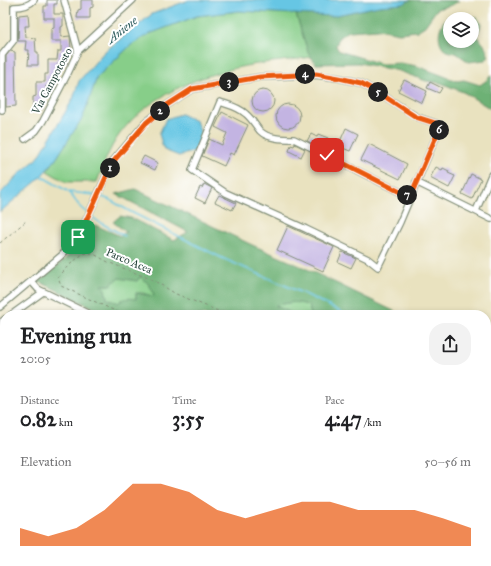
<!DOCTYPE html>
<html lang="en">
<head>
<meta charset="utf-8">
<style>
	body { margin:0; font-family:"IM FELL Great Primer",serif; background:#f2f2f2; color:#202124; height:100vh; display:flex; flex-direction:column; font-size:15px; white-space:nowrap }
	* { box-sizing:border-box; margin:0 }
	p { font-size:13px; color:#757577 }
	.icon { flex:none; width:22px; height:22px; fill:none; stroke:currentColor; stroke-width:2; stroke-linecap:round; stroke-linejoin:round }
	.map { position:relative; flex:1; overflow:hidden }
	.side { position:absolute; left:0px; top:310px; width:491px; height:256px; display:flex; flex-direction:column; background:#fff; border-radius:16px 16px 0 0; box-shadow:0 2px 6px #0003 }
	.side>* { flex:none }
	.fabs { position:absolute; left:443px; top:12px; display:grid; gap:8px }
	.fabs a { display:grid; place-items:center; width:36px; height:36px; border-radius:50%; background:#fff; box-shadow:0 2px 6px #0003; font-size:20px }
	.pin { position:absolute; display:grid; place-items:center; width:34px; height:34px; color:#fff; margin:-17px; border-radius:8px; box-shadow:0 2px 6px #0006 }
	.km { position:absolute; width:20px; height:20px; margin:-10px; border-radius:50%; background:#222; color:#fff; font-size:11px; line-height:20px; text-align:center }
	.round { display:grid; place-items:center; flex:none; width:42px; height:42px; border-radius:16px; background:#f2f2f2 }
	.head { display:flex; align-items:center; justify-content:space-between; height:68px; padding:0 20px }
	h1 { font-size:22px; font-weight:700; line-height:30px }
	.stats { display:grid; grid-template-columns:repeat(3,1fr); gap:6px; height:68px; padding:4px 20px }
	.stats div { display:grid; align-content:center }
	.stats b { font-size:20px; font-weight:700 }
	.stats small { font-size:11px; font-weight:400 }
	.stats p { font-size:11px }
	.chart { height:112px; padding:8px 20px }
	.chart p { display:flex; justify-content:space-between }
	.chart svg { width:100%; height:72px; margin-top:4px; fill:#ea580c; opacity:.7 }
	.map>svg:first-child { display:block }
	.built { fill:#d0daf9 }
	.green { fill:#87ce89; stroke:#53865e }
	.forest { fill:#6db175; stroke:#467754; fill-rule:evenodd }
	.water { fill:#66c6e4; stroke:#42828c }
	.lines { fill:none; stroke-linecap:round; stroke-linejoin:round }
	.stream { stroke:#66c6e4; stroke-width:1.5 }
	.building { fill:#c3b4e2 }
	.minor-casing { stroke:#84907a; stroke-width:8 }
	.path { stroke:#84907a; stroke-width:1; stroke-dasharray:3 3; stroke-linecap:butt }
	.minor { stroke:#fff; stroke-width:5.5 }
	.route-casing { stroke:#fff; stroke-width:8 }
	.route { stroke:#ea580c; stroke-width:5 }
	.labels { text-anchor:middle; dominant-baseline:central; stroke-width:4; stroke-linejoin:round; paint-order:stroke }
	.street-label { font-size:11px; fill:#1f3d34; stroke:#fff }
	.water-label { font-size:12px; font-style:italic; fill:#315f60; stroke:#fff }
</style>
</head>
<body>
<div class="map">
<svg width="491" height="566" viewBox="0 0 491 566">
	<rect width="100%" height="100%" fill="#fff"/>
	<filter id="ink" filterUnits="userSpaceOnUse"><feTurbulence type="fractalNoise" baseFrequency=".025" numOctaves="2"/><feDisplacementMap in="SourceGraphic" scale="8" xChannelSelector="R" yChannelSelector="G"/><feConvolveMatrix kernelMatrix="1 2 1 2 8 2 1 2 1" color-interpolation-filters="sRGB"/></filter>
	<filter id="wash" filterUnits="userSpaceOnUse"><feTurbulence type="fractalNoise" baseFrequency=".012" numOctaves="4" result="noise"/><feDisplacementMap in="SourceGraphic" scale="16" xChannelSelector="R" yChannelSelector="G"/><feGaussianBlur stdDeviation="0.9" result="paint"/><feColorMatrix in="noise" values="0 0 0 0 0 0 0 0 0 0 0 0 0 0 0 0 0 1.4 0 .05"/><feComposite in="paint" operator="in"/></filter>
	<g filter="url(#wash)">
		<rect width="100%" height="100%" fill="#e9e2bf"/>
		<path class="built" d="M59,561h128l-2,5h-124z"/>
		<path class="green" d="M239,11l57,3 12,38 4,5c-25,4 -51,5 -76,11 -43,10 -90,30 -117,67 -10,14 -16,31 -22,47h-31l-19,-11 9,-12 27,-42 14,-40 34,-32 18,-11 48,-18z
			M140,277c8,5 13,11 14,20l-11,-4h-7v6l-15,1 -2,3 -12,-4v-3l-5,-11h8l9,-7 18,3z
			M293,302l8,1 8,3 2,9 -20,-1 -15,-8v-1z
			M486,447l5,2v63l-5,-5z"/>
		<path class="forest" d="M410,0l49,1 -7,4 -15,4 -12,17 -8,5 -18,2 -21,-4 -29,2 -10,6 -3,9 3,5 43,13 18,-1 17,3 40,15 7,-1 16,5 7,-5 4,-5v34l-26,-16 -24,-10 -15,-2 -27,-10 -40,-8 -43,1 -8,-12 -12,-38 36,2 47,-10 24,-2z
			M456,15h12l10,4 3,6 -4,11 8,10 4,11 -4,3 -16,2 -13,-9c-20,0 -21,-25 -9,-35 3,-2 7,-2 9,-3zM450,19h22v22h-22z
			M135,189l115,55 55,24 97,47h-91l-2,-9c-13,-6 -19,-3 -33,-1v1l20,9h-151l-7,-2v2h-30l-68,-33 -2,3 -2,-1 28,-24 19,-20 3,-10 9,-5 25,11 6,-4 -13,-10 7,-6 11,2 43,22 14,-8 -72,-38zM140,277c8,5 12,10 14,19l-18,-3v6c-7,-1 -12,-2 -17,4l-12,-4 -2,-10 -3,-4h8l9,-7 18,3z
			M486,350l5,1v34l-5,2z"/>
		<path class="water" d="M189,0h221l-7,4 -24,2 -47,10 -93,-5 -42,5 -48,18 -18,11 -34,32 -14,40 -27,42 -18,21 -38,32v-18l21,-22 17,-14 35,-59 6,-18 25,-29 48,-38z
			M181,114l15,7 6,15 -7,15 -16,5 -15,-6 -5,-16 7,-15z"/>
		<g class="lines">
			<path class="stream" d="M41,176l28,16 27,3
				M69,192l12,16 6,5
				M100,196l10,4 21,12 91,46 85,37 40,20
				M90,215l9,7 26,14
				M486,382h5"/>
		</g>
		<g id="blocks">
			<path class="building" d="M47,0h10v4h-3v10h9v12l-2,1v10l9,-1 1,14h-3l-1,14h-9v8h-3l1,14h-10v9h-3v14h-10v-12l3,-1v-14h9v-8h3v-14h9l1,-9h3v-10h-10v-12l3,-1v-10h-10v-12h3z
				M81,0h12v7l-3,1v10h-13l1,-8 3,-1z
				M28,14l1,12h-4l1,11 9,1 1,14h2v13h-10l1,-15h-4l1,-9h-8l1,-26z
				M10,51l5,1 1,54 -10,1v-51z
				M404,80l23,11 -5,12 -24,-12z
				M430,82l12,6 -3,5 -12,-5z
				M252 101a11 11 0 1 1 22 0a11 11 0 1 1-22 0Z
				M276 116a12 12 0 1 1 24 0a12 12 0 1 1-24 0Z
				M222,112l26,13 -14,30 -4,-2 -6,13 -22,-10 7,-17 13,6 5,-12 -12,-6z
				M346,128l12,6 -8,17 -12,-5z
				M311,134l6,3 1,-3 10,4 -5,11 -16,-8z
				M295,144l10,5 -4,8 -12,-6 2,-6 3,1z
				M369,144l38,20 -7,15 -39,-19z
				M144,156l14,7 -3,7 -15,-7z
				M436,167l6,3 1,-2 6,3 -1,2 7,3 -6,12 -19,-10z
				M471,174l10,5 -9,20 -10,-5z
				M204,184l8,4 -7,15 -10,-5 5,-11 2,1z
				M219,195l17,8 -4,7 -17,-8z
				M288,226l46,21 -11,24 -46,-21z
				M342,252l14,6 -5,10 -13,-6z
				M29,561h17l2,5h-16z
				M72,561h38l2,5h-12l-1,-4 -10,4h-15z
				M360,561h29l12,5h-29z
				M434,561h23l9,5h-21z"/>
		</g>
	</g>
	<g filter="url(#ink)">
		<use href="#blocks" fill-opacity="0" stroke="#84907a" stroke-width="1"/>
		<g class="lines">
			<g class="minor-casing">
				<path id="minor" d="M64,0l14,51
					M2,110v-55l12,-15v-33c8,0 15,-1 20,-7
					M25,139l11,-8 7,-10 25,-48 10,-22 55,-51
					M416,182l75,37
					M476,211l15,-36
					M31,281l7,8 53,26
					M0,307l62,-52 12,-13 10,-17 29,-64 32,-38 22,-18 25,-16 68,-12 56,-2 23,3 22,5 23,13 33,21 24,8 -41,97 -22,45 -10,-8 -62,-30 -80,-36 -34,-23 28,-68c9,3 19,5 26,12 6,5 9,11 14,17 8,8 23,8 34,8l116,58
					M11,315l32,-23
					M0,323l5,-4
					M0,433l5,-2
					M0,442l3,3 2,11
					M0,471l5,10
					M51,561l2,5
					M335,561l12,5
					M468,561l5,5
					M405,566l2,-5
					M422,566l2,-5"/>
			</g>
			<path class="path" d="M0,243l26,-22
				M124,315l-63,-29 -3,-8 9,-11 17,-14h8l16,9 45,18 23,14 52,21
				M0,394l5,-1
				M0,409h5
				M486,440l5,2
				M0,511l5,-3
				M486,518l5,5
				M0,530l5,12
				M486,532l5,6
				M0,552l5,-3
				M13,561l2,5
				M0,564l2,2"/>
			<use href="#minor" class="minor"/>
		</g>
	</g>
	<g class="lines" filter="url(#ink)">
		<g class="route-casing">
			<path id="route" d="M78,237l6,-12 29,-63 33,-39 21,-18 25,-16 68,-12 56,-3 23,4 22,5 23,13 32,21 25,8 -31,72 -83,-42"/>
		</g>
		<use href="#route" class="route"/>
	</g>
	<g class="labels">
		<g class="street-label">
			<text transform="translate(52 81) rotate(-62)">Via Campotosto</text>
			<text transform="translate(129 261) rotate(23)">Parco Acea</text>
		</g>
		<g class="water-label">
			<text transform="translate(122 30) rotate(-38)">Aniene</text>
		</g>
	</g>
</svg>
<div class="fabs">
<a><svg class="icon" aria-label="layers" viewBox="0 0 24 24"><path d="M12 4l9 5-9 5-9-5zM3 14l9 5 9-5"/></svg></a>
</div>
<div class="pin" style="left:78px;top:237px;background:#1e9e55"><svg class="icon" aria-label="arrive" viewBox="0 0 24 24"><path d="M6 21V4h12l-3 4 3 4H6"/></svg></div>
<div class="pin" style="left:327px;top:155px;background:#d93025"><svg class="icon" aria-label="check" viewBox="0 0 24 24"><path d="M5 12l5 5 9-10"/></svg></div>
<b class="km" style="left:110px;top:168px">1</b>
<b class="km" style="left:160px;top:111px">2</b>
<b class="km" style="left:229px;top:82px">3</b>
<b class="km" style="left:305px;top:74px">4</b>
<b class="km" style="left:378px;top:92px">5</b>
<b class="km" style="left:439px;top:130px">6</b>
<b class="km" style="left:407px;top:195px">7</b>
<section class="side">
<div class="head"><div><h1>Evening run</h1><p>20:05</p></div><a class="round"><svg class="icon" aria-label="share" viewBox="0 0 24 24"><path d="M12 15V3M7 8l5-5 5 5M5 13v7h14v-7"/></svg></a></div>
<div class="stats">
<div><p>Distance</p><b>0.82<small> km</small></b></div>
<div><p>Time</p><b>3:55</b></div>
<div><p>Pace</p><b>4:47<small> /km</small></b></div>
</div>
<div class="chart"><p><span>Elevation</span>50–56 m</p>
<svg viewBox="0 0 160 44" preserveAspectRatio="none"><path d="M0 44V33L10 38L20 33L30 22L40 6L50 6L60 11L70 22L80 27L90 22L100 17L110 17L120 22L130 22L140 22L150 27L160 33V44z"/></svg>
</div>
</section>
</div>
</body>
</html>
